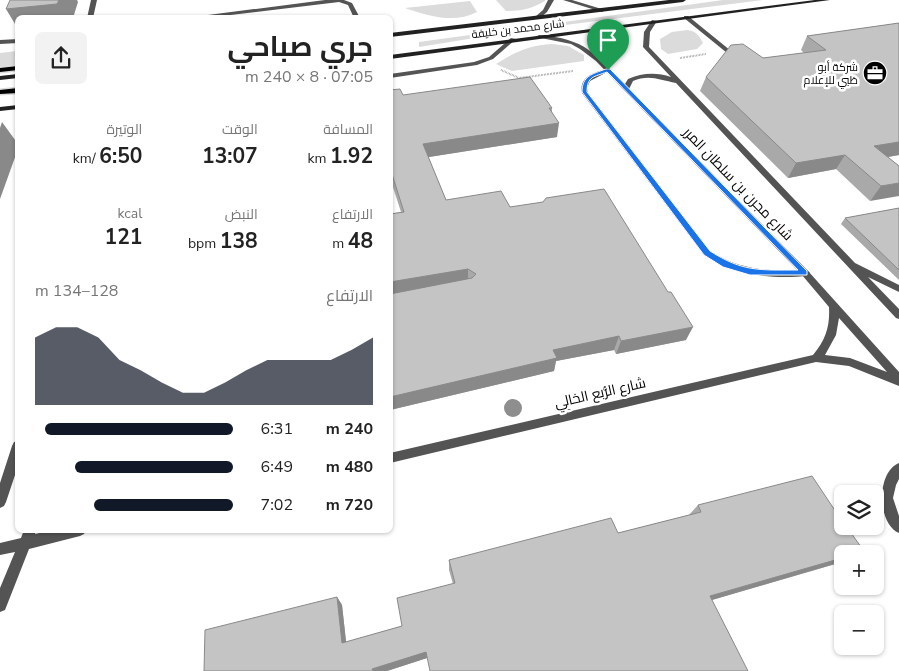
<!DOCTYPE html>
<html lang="ar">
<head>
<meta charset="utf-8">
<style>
	body { margin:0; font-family:"Nunito Sans",Cairo,sans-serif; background:#f2f2f2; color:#222; direction:rtl; height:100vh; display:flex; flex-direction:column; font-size:19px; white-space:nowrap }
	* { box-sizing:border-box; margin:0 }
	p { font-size:16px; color:#767676 }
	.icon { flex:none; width:28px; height:28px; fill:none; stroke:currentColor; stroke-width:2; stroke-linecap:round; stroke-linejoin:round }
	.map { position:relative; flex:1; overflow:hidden; direction:ltr }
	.side { position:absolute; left:15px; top:15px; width:378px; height:518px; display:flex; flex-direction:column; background:#fff; border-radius:8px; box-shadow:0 1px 4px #0004; direction:rtl }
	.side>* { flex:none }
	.fabs { position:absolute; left:834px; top:485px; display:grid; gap:10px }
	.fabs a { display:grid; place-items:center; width:50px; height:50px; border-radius:8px; background:#fff; box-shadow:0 1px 4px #0004; font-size:25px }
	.pin { position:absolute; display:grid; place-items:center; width:42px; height:42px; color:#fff; margin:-51px -21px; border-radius:50% 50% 50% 0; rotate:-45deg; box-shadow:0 0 5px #0007 }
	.pin .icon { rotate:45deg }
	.round { display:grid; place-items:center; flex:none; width:52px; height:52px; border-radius:8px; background:#f2f2f2 }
	.summary { display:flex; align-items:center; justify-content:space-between; height:85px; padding:0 20px }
	h1 { font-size:28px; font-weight:700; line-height:38px }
	.figures { display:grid; grid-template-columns:repeat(3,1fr); gap:8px; height:85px; padding:5px 20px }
	.figures div { display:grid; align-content:center }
	.figures b { font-size:21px; font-weight:700 }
	.figures small { font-size:14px; font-weight:400 }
	.figures p { font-size:14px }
	.chart { height:140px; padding:10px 20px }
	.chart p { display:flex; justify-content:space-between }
	.chart svg { width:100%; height:90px; margin-top:5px; fill:#111827; opacity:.7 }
	ul { padding:0 20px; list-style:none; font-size:16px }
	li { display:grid; grid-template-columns:80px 60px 1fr; align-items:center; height:38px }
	li i { height:12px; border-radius:6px; background:#111827 }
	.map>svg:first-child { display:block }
	.green { fill:#dbdbdb }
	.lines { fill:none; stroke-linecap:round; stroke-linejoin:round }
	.primary-casing { stroke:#dbdbdb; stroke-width:3 }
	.path { stroke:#767676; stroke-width:2; stroke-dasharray:0.5 1; stroke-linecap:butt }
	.service { fill:#545454; fill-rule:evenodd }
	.minor { fill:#545454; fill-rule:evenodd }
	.secondary { fill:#212121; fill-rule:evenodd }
	.primary { fill:#000; fill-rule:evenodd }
	.tree { fill:#8e8e8e }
	.wall { fill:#a9a9a9 }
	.shaded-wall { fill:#898989 }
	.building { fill:#c4c4c4; stroke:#898989 }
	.route { fill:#1a73e8; stroke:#fff; fill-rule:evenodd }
	.labels { text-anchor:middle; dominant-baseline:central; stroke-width:5; stroke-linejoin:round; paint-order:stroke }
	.far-street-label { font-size:11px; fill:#000; stroke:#fff }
	.far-poi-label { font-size:11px; fill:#000; stroke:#fff; text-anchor:end }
	.street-label { font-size:14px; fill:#000; stroke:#fff }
</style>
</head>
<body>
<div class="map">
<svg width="899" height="671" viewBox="0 0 899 671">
	<rect width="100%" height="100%" fill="#fff"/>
	<path class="green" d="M496,0h49v1c-14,8 -23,10 -39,10z
		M723,0h40l-245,31 -99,16v-5z
		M470,1l7,11c-23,12 -48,4 -72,-4z
		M687,30c9,1 12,5 16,13l-6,6 -29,5 -7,-5 -1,-10 12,-7z
		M552,44l16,2 16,9v6l-72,10 -16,-7c18,-12 35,-19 56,-20z
		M17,51v14l-17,2v-14z"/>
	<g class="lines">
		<g class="primary-casing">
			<path id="primary" d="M18,66v4l-18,2v-4z
				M18,88v5l-18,1v-4z"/>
		</g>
		<path class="path" d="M680,58l26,-4
			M501,70l18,8 54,-7"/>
		<path class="service" d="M325,0h19l8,3 8,15h-6l-6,-13 -9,-3 -134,16h-20z
			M684,16h4l48,39v2h-4l-48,-39z
			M511,38l5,1 -23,20 -16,6 -87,13v-4l84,-12 15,-5z
			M18,39v4l-18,1v-4z
			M606,69l5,1 -21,11 -3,7 1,5 122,158c31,20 59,20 95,19l3,1 2,2 -2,2c-7,2 -15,2 -23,2 -30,0 -56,-6 -81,-22l-122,-162c-3,-16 11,-20 24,-24z
			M899,463v16l-3,6 -3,13 6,18v17c-22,-9 -23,-61 0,-70z"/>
		<path class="minor" d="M91,0h6l-4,18h-6z
			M548,0h6l-7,12 -7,6h-4l-1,-1 8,-7z
			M563,0h9l33,10 -3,2z
			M652,20l5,1 -7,11 -1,15 206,216 44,22v7l-31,-15 31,32v10l-3,-1 -220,-235c-16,-3 -27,-9 -43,-2l-4,8 179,182 91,101v14l-50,-20 -33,-4 -426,101v-10l423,-98c13,-15 17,-29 16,-48l-27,-32 -206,-214 -16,-12 -9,-5 -35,-7 3,-2c47,4 55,18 86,49l3,-5c14,-6 28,-7 43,-2l-28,-30 1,-15zM839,318l48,54 -37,-14 -25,-3 11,-20z
			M18,441v25l-12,36 -2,4 -4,2v-25l12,-37 2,-4z
			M24,530h12l-1,4 18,-4h33l-2,4 -4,2 -51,13 -24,61 -5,2v-24l15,-36 -15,3v-12l21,-5z"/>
		<path class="secondary" d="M669,0h17l-3,2 -293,35v-4z
			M815,0h15l-440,59v-4z
			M18,74v4l-18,2v-4z
			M18,105v4l-18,2v-4z"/>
		<use href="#primary" class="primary"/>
	</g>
	<circle class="tree" cx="513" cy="408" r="9"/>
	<path class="wall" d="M899,23v132l-11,2 11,9 -29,35 -34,-32 -48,9 -88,-87 6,-14 57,-19 41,-5 -3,-3 6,-14z
		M390,90l13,5 149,13v4l5,25 -129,20 18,43 64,7 176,133 -70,14 -2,-4 -58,11 -2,10 -164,39v-196l11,-2 -11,-34z
		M899,208v72l-58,-56 4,-6z
		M698,505l144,49v8l-130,38 -285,58 -40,13h-183l133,-74 5,8 4,37 56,-16 51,-42 -4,-14v-10l169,-27 71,-18z"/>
	<path class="shaded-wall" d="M59,0h18l1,2 -5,16h-55v11l-12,-20z
		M2,122l16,22v5l-18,50v-71z
		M559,123l-2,14 -134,21v-14z
		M899,142v13l-34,6 9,-15z
		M845,155l-9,14 -48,9 8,-15z
		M899,183v13l-29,5 11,-15z
		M468,269v14l-78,14v-15z
		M693,327l-7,13 -70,14 5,-13z
		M619,336l-5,14 -58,11 -2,10 -164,39v-13l163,-47z
		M842,558v4l-144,42 12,-8z
		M337,597l5,8 5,45 -5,-7z
		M426,652l1,6 -40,13h-14l-1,-2z"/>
	<path class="building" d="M10,0h49l-2,4 -51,5z
		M899,23v119l-25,4 25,20v17l-18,3 -36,-31 -49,8 -90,-86 25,-32 12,-1 20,14 63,-8 -19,-14z
		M530,77l22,31h-3l10,15 -136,21 23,56 55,-9 9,16 33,-5 3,-4 58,-9 64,103h3l22,35 -72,14 -2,-5 -66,14 4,8 -167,39v-103l82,-16 4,-4 -8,-5 -78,13v-68l14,-2 -14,-44v-78l10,-1 3,6z
		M899,208v62l-54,-52z
		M812,476l30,45v5h4l18,25 -8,3h-14v4l-132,38 38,75h-318l-4,-19 -54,17 1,2h-169l1,-41 132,-33 5,46 60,-17 -5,-28 58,-15 -6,-23 162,-42 7,15 83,-21 -3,-7z"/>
	<path class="route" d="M606,69h4l197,202v4h-57l-27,-8 -19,-12 -122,-163c0,-16 10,-18 24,-23zM607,72l6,6 185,192c-39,0 -55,2 -88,-19l-123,-159c0,-16 7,-15 20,-20z"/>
	<defs>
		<g id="office-disc" transform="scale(1.25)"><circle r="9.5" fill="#000" stroke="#fff"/><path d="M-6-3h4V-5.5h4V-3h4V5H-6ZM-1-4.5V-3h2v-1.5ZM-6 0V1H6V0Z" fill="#fff"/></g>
	</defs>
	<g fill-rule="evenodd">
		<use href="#office-disc" x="875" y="73"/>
	</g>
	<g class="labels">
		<g class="far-street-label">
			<text transform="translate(518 29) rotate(-7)">شارع محمد بن خليفة</text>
		</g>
		<g class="far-poi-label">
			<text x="858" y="67">شركة أبو<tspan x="858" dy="13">ظبي للإعلام</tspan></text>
		</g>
		<g class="street-label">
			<text transform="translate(738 184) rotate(46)">شارع مجرن بن سلطان المرر</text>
			<text transform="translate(600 393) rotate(-13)">شارع الرُّبع الخالِي</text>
		</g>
	</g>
</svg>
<div class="fabs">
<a><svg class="icon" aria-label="layers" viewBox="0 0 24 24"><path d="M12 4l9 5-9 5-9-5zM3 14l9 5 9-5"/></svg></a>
<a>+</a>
<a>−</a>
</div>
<div class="pin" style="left:608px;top:70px;background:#1e9e55"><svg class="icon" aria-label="arrive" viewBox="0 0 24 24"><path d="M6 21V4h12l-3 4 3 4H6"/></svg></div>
<section class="side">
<div class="summary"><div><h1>جري صباحي</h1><p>07:05 · 8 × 240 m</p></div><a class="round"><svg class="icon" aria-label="share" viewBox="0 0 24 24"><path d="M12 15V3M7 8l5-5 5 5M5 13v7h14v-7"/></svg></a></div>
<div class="figures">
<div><p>المسافة</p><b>1.92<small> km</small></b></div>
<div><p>الوقت</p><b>13:07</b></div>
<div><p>الوتيرة</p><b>6:50<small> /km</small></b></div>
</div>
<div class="figures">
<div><p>الارتفاع</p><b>48<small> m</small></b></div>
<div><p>النبض</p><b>138<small> bpm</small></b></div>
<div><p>kcal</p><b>121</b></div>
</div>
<div class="chart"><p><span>الارتفاع</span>128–134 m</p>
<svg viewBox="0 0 160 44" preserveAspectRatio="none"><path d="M0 44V11L10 6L20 6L30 11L40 22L50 27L60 33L70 38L80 38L90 33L100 27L110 22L120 22L130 22L140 22L150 17L160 11V44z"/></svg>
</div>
<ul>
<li><b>240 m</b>6:31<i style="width:95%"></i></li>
<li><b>480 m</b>6:49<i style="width:80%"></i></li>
<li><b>720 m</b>7:02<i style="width:70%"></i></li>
</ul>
</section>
</div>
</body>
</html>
